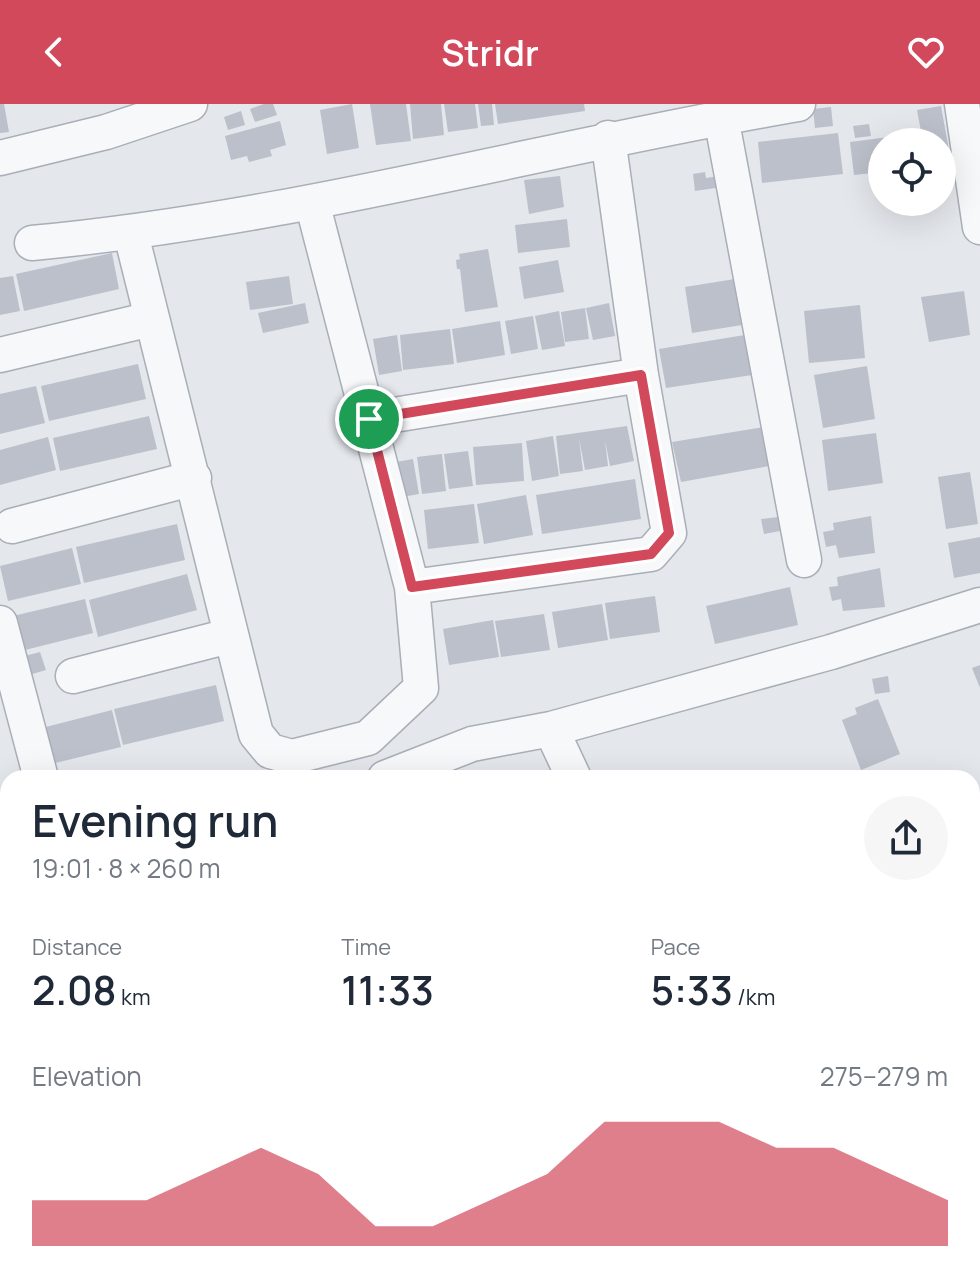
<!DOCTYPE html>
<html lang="en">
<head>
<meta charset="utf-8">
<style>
	body { margin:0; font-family:Manrope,sans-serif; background:#f6f6f7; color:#1f2937; height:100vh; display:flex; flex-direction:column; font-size:30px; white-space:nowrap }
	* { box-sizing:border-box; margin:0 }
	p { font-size:26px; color:#747a83 }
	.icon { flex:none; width:44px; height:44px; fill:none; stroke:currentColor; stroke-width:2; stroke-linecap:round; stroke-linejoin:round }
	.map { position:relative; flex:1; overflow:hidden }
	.drawer { position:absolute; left:0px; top:666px; width:980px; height:514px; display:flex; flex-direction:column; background:#fff; border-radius:24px 24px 0 0; box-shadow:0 8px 32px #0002 }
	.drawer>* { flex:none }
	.controls { position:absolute; left:868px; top:24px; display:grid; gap:16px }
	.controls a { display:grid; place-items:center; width:88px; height:88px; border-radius:50%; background:#fff; box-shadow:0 8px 32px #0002; font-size:40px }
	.pin { position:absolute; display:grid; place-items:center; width:68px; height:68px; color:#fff; margin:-34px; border:4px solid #fff; border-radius:50%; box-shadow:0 2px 8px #0007 }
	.round { display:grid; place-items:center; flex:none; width:84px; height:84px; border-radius:42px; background:#f6f6f7 }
	.overview { display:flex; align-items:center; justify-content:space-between; height:136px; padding:0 32px }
	h1 { font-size:44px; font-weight:600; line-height:60px }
	.stats { display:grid; grid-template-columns:repeat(3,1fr); gap:12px; height:136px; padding:8px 32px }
	.stats div { display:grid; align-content:center }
	.stats b { font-size:40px; font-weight:600 }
	.stats small { font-size:22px; font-weight:400 }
	.stats p { font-size:22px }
	.chart { height:224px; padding:16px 32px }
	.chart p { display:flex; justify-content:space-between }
	.chart svg { width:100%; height:144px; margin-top:8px; fill:#d1495b; opacity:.7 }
	header { display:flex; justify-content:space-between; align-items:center; height:104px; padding:0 32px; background:#d1495b; color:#fff; font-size:36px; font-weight:600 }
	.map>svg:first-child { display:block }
	.building { fill:#bbc0ca }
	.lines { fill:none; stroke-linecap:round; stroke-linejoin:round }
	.minor-casing { stroke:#a9aeb7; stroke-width:37 }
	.minor { stroke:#f7f8fa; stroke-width:34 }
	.route-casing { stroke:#fff; stroke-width:16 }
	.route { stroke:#d1495b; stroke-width:10 }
</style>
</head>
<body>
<header><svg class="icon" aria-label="back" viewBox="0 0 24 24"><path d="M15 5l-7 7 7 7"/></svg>Stridr<svg class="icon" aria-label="heart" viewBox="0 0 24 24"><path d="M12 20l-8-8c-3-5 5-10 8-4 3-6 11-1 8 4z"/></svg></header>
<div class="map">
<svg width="980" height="1179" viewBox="0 0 980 1179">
	<rect width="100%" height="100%" fill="#e4e7ec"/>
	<path class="building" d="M0,0h4l5,28 -9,1z
		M264,0h9l4,11 -22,7 -5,-13z
		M352,0l7,44 -32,6 -7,-44z
		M370,0h36l5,37 -35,4z
		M410,0h31l3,31 -31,4z
		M444,0h31l3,24 -30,4z
		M478,0h14l2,21 -13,1z
		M495,0h89l1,7 -87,13z
		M941,2l10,55 -9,1v-20h-19l-6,-32z
		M831,3l2,19 -18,2 -2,-19z
		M241,7l4,14 -17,5 -4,-13z
		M280,17l6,24 -16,5 2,6 -23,6 -2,-6 -16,4 -6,-24z
		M869,20l2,12 -16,2 -2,-12z
		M838,29l5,41 -81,9 -4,-41z
		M920,29l1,9h-39v30l-28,3 -4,-33z
		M705,68l1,6 14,-2 2,11 -27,4 -2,-17z
		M560,72l4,31 -35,7 -5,-34z
		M567,115l3,28 -52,6 -3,-28z
		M488,145l10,58 -33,5 -5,-43h-3l-1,-9 4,-1 -1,-5z
		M112,149l7,36 -95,22 -8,-37z
		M558,156l6,32 -40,7 -5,-32z
		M13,172l7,35 -20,4v-37z
		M289,172l4,28 -43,6 -4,-28z
		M735,175l7,46 -50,8 -7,-46z
		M964,187l6,44 -41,7 -8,-45z
		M305,199l4,20 -46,10 -5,-20z
		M609,199l6,33 -22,4 -7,-32z
		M860,201l5,53 -56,5 -5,-52z
		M585,204l4,31 -24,3 -4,-30z
		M559,207l6,35 -23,4 -7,-34z
		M533,212l5,33 -27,5 -6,-33z
		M500,217l5,34 -48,8 -5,-34z
		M450,225l4,35 -51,6 -3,-35z
		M751,230l8,40 -93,14 -7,-39z
		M397,231l5,36 -23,4 -6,-36z
		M138,260l8,35 -97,22 -8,-35z
		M867,262l8,53 -52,9 -9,-53z
		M36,282l9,37 -45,11v-40z
		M149,312l8,33 -97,22 -7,-33z
		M627,322l7,35 -24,5 -5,-26 3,26 -23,4 -6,-32 4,33 -23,3 -4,-38z
		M770,322l5,39 -94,17 -9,-40z
		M876,329l7,50 -55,8 -6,-51z
		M553,332l6,40 -27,5 -6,-40z
		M48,333l8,33 -56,15v-35z
		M522,339l2,38 -48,4 -3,-38z
		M468,347l5,35 -24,3 -5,-35z
		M442,350l4,37 -24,3 -5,-37z
		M413,355l6,35 -23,4 -5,-35z
		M970,368l8,52 -32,5 -8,-52z
		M635,375l6,40 -99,15 -6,-39z
		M526,391l7,40 -49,9 -7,-40z
		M474,400l5,39 -51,6 -4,-39z
		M871,412l4,37 -36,5 -3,-13 -10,2 -3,-15 11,-2 -1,-7z
		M778,413l2,14 -16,3 -3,-15z
		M177,420l8,36 -101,23 -8,-36z
		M980,433v36l-26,5 -6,-35z
		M72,444l9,36 -73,17 -8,-35z
		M880,464l5,39 -42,4 -2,-12 -9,2 -3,-14 9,-1 -1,-9z
		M187,470l10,36 -99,27 -9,-37z
		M790,483l8,38 -83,19 -9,-38z
		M655,492l5,36 -50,7 -5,-36z
		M85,495l8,34 -72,18 -8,-35z
		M602,500l6,36 -50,8 -6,-36z
		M544,510l6,36 -49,7 -6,-36z
		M493,516l6,37 -50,8 -6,-36z
		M40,548l6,18 -24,7 -5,-19z
		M980,561v23l-8,-20z
		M888,572l2,16 -15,2 -3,-15z
		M216,581l8,36 -101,24 -9,-36z
		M878,595l22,55 -39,16 -19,-50 15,-6 -2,-6z
		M112,606l9,37 -74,18 -9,-36z
		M137,1172h70l2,7h-89z
		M654,1172h10l3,7h-28z
		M701,1172h68l4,7h-68z"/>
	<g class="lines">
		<g class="minor-casing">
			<path id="minor" d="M962,0l18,123
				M721,13l83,443
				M0,54l106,-26 84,-28
				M131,130l125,500 14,17 22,6 76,-19 53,-50 -9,-101 -100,-385
				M32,139c259,-24 510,-95 766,-139
				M0,251l151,-36
				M369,315l272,-44
				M12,422l182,-48
				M412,483l239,-33 18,-21 -28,-158 -33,-237
				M0,519l41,155
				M73,572l156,-40
				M551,625l23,49
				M385,674l87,-34 79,-15 280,-77 149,-47
				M0,785l8,-3
				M0,1074l8,-3
				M547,1172l4,7
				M825,1172l3,7
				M406,1179l15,-7"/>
		</g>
		<use href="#minor" class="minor"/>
	</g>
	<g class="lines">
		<g class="route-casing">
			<path id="route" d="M641,271l28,158 -18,21 -239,33 -43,-168z"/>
		</g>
		<use href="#route" class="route"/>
	</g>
</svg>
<div class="controls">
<a><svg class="icon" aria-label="locate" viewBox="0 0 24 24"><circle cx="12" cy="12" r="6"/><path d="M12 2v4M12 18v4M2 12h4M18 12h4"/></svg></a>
</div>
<div class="pin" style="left:369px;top:315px;background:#1e9e55"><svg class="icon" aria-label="arrive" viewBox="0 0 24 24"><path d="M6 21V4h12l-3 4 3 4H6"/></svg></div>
<section class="drawer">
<div class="overview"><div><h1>Evening run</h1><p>19:01 · 8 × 260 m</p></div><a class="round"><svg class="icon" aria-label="share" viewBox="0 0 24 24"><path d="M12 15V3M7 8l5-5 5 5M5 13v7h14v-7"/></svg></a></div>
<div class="stats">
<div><p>Distance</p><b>2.08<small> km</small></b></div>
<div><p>Time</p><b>11:33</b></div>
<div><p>Pace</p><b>5:33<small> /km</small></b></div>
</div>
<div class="chart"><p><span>Elevation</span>275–279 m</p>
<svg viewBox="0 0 160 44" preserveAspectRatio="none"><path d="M0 44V30L10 30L20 30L30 22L40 14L50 22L60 38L70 38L80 30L90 22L100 6L110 6L120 6L130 14L140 14L150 22L160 30V44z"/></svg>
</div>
</section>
</div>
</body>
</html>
